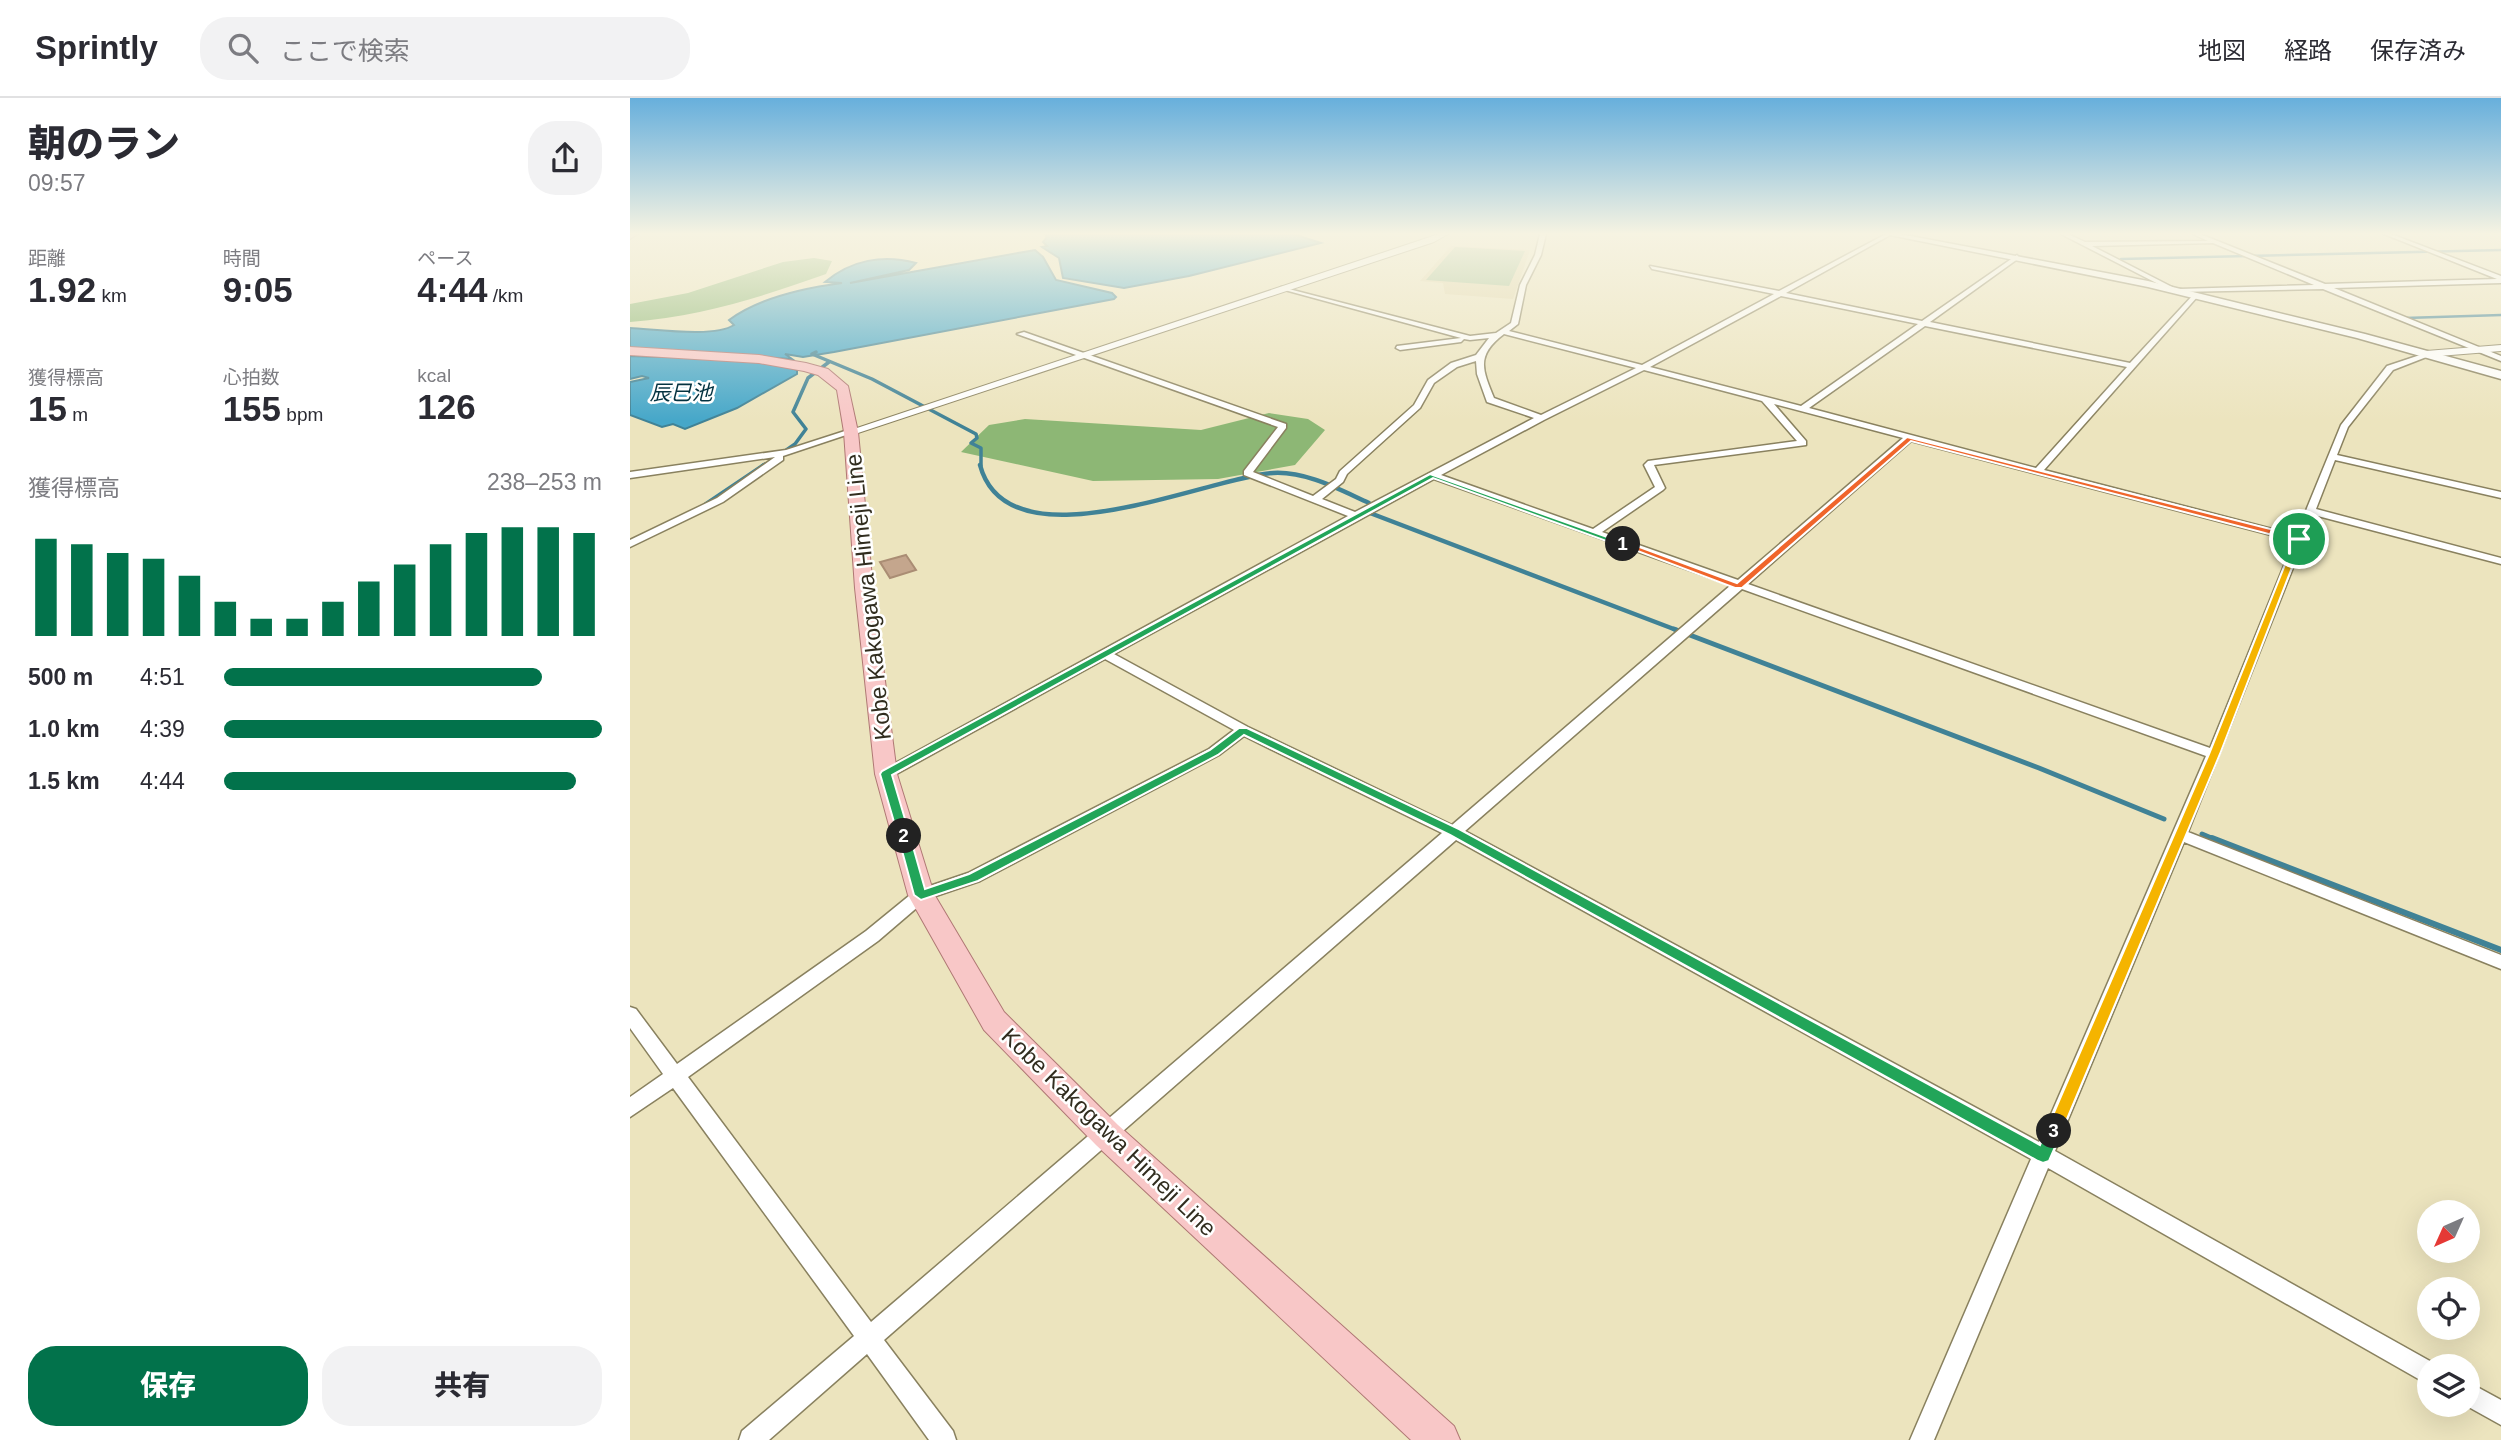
<!DOCTYPE html>
<html lang="ja">
<head>
<meta charset="utf-8">
<style>
	body { margin:0; font-family:Helvetica,"Noto Sans JP",sans-serif; background:#f2f2f3; color:#2b2b33; height:100vh; display:flex; flex-direction:column; font-size:26px; white-space:nowrap }
	* { box-sizing:border-box; margin:0 }
	p { font-size:23px; color:#7c7c81 }
	.icon { flex:none; width:38px; height:38px; fill:none; stroke:currentColor; stroke-width:2; stroke-linecap:round; stroke-linejoin:round }
	.map { position:relative; flex:1; overflow:hidden }
	.details { display:flex; flex-direction:column; background:#fff; width:630px }
	.details>* { flex:none }
	.needle { width:46px; rotate:225deg }
	.fabs { position:absolute; left:1787px; top:1102px; display:grid; gap:14px }
	.fabs a { display:grid; place-items:center; width:63px; height:63px; border-radius:50%; background:#fff; box-shadow:0 7px 28px #0002; font-size:35px }
	.pin { position:absolute; display:grid; place-items:center; width:60px; height:60px; color:#fff; margin:-30px; border:4px solid #fff; border-radius:50%; box-shadow:0 2px 7px #0007 }
	.km { position:absolute; width:35px; height:35px; margin:-18px; border-radius:50%; background:#222; color:#fff; font-size:19px; line-height:35px; text-align:center }
	.round { display:grid; place-items:center; flex:none; width:74px; height:74px; border-radius:28px; background:#f2f2f3 }
	.summary { display:flex; align-items:center; justify-content:space-between; height:119px; padding:0 28px }
	h1 { font-size:38px; font-weight:800; line-height:52px }
	.stats { display:grid; grid-template-columns:repeat(3,1fr); gap:10px; height:119px; padding:7px 28px }
	.stats div { display:grid; align-content:center }
	.stats b { font-size:35px; font-weight:800 }
	.stats small { font-size:19px; font-weight:400 }
	.stats p { font-size:19px }
	.chart { height:196px; padding:14px 28px }
	.chart p { display:flex; justify-content:space-between }
	.chart svg { width:100%; height:126px; margin-top:7px; stroke:#02724b; stroke-width:6 }
	.primary-button { display:flex; gap:14px; margin-top:auto; padding:14px 28px }
	.primary-button a { flex:1; height:80px; border-radius:28px; background:#02724b; color:#fff; font-size:28px; font-weight:800; line-height:80px; text-align:center }
	.primary-button a+a { background:#f2f2f3; color:#2b2b33 }
	ul { padding:0 28px; list-style:none; font-size:23px }
	li { display:grid; grid-template-columns:112px 84px 1fr; align-items:center; height:52px }
	li i { height:18px; border-radius:9px; background:#02724b }
	header { display:flex; align-items:center; gap:42px; box-sizing:border-box; height:98px; padding:0 35px; background:#fff; border-bottom:2px solid #e1e1e2 }
	header strong { font-size:33px }
	nav { display:flex; gap:38px; margin-inline-start:auto; font-size:24px }
	.search { width:490px; height:63px; background:#f2f2f3; display:flex; align-items:center; gap:18px; box-sizing:border-box; padding:0 24px; border-radius:28px; color:#7c7c81; font-size:26px }
	main { display:flex; flex:1; min-height:0 }
	.map>svg:first-child { display:block }
	.built { fill:#e2d7ab }
	.green { fill:#a0bf90 }
	.forest { fill:#8db775 }
	.water { fill:#46a7c9; stroke:#408296; stroke-width:2 }
	.lines { fill:none; stroke-linecap:round; stroke-linejoin:round }
	.stream-far4 { stroke:#408296; stroke-width:2.5 }
	.stream-far3 { stroke:#408296; stroke-width:3.5 }
	.stream-far2 { stroke:#408296; stroke-width:4.5 }
	.stream-far1 { stroke:#408296; stroke-width:5 }
	.stream { stroke:#408296; stroke-width:6 }
	.building { fill:#c4a68d; stroke:#aa8d74; stroke-width:2 }
	.minor-casing { stroke:#89815f; stroke-width:3 }
	.tertiary-casing { stroke:#89815f; stroke-width:2 }
	.secondary-casing { stroke:#89815f; stroke-width:3 }
	.primary-casing { stroke:#af7874; stroke-width:2 }
	.minor { fill:#fff; fill-rule:evenodd }
	.tertiary { fill:#fff; fill-rule:evenodd }
	.secondary { fill:#fff; fill-rule:evenodd }
	.primary { fill:#f8c7c7; fill-rule:evenodd }
	.split-1 { fill:#f0652b; stroke:#fff; stroke-width:2 }
	.split-2 { fill:#22a559; stroke:#fff; stroke-width:2 }
	.split-3 { fill:#22a559; stroke:#fff; stroke-width:2 }
	.split-4 { fill:#f5b400; stroke:#fff; stroke-width:2 }
	.labels { text-anchor:middle; dominant-baseline:central; stroke-width:5; stroke-linejoin:round; paint-order:stroke }
	.far-water-label { font-size:21px; font-style:italic; fill:#043240; stroke:#fff }
	.street-label { font-size:23px; fill:#312d1f; stroke:#fff }
</style>
</head>
<body>
<header>
<strong>Sprintly</strong>
<div class="search"><svg class="icon" aria-label="search" viewBox="0 0 24 24"><circle cx="10" cy="10" r="6"/><path d="M15 15l6 6"/></svg>ここで検索</div>
<nav><a>地図</a><a>経路</a><a>保存済み</a></nav>
</header>
<main>
<section class="details">
<div class="summary"><div><h1>朝のラン</h1><p>09:57</p></div><a class="round"><svg class="icon" aria-label="share" viewBox="0 0 24 24"><path d="M12 15V3M7 8l5-5 5 5M5 13v7h14v-7"/></svg></a></div>
<div class="stats">
<div><p>距離</p><b>1.92<small> km</small></b></div>
<div><p>時間</p><b>9:05</b></div>
<div><p>ペース</p><b>4:44<small> /km</small></b></div>
</div>
<div class="stats">
<div><p>獲得標高</p><b>15<small> m</small></b></div>
<div><p>心拍数</p><b>155<small> bpm</small></b></div>
<div><p>kcal</p><b>126</b></div>
</div>
<div class="chart"><p><span>獲得標高</span>238–253 m</p>
<svg viewBox="0 0 160 44" preserveAspectRatio="none"><path d="M5 44V10M15 44V12M25 44V15M35 44V17M45 44V23M55 44V32M65 44V38M75 44V38M85 44V32M95 44V25M105 44V19M115 44V12M125 44V8M135 44V6M145 44V6M155 44V8"/></svg>
</div>
<ul>
<li><b>500 m</b>4:51<i style="width:84%"></i></li>
<li><b>1.0 km</b>4:39<i style="width:100%"></i></li>
<li><b>1.5 km</b>4:44<i style="width:93%"></i></li>
</ul>
<div class="primary-button"><a>保存</a><a>共有</a></div>
</section>
<div class="map">
<svg width="1871" height="1342" viewBox="0 0 1871 1342">
	<rect width="100%" height="100%" fill="#ece4be"/>
	<path class="built" d="M821,148l79,4 -17,49 -68,-5 -2,-11 -23,-2z"/>
	<path class="green" d="M825,149l70,4 -16,35 -83,-6z"/>
	<path class="forest" d="M184,160l18,3 -6,13c-68,24 -123,42 -196,48v-18l58,-11 95,-31z
		M639,315l39,6 17,11 -30,35 -77,14 -125,2 -132,-29 28,-27 36,-6 176,11z"/>
	<path class="water" d="M415,136h248l28,9 -132,33 -65,12 -61,-10 -4,-20 -17,-11 5,-1 -4,-4 4,-5z
		M405,152l8,7 13,23 56,13 4,4 -2,2 -280,53 -31,5 -18,-3 7,5 -162,-10v-21c25,1 84,10 104,-3l-5,-5c31,-23 75,-32 113,-37l-17,-1c26,-22 58,-28 91,-19l-7,7 -59,13z
		M0,258c46,2 126,-1 167,14v4l-60,34 -52,21 -12,-5 -11,3 -32,-12v-33l19,-4 -7,-2 -12,3z"/>
	<g class="lines">
		<path class="stream-far4" d="M1491,161l380,-9
			M1775,220l96,-3"/>
		<path class="stream-far3" d="M186,254l-4,2 60,25 104,55 1,4 -6,5 10,5v18
			M152,355l13,-9 11,-15 -13,-17 15,-34 21,-16
			M132,368l3,-2"/>
		<path class="stream-far2" d="M350,367c28,105 228,12 293,8 33,-2 67,17 96,30l1,10 309,118
			M76,406l58,-39"/>
		<path class="stream-far1" d="M1044,531l365,139 125,51
			M1572,736l14,6"/>
		<path class="stream" d="M1582,740l289,112"/>
	</g>
	<path class="building" d="M276,457l10,15 -26,8 -10,-16z"/>
	<g class="lines">
		<g class="minor-casing">
			<path id="minor" d="M910,136h6l-5,21 -15,30 -8,39 -9,7 133,34 132,-71 -122,-25 -2,-3 129,25 107,-57h6l-106,59 136,28 95,-66 2,3 -89,64 200,41 64,-69h4v2l-154,174 252,65 45,-110 46,-59 42,-14v4l-36,14 -45,57 -11,28 164,37v6l-166,-38 -19,49 185,49v6l-187,-49 -126,317 313,123v14l-317,-127 -129,309 382,214 1,2h-9v18l-381,-217 -114,272h-24l121,-281 -575,-319 -572,500 69,91 3,9h-27l-62,-86 -98,86h-30l3,-9 112,-95 -181,-248 -43,29v-20l33,-23 -33,-46v-21l6,2 41,55 189,-133 49,-40 53,-18 241,-124 25,-19 -129,-71 -214,118 -5,2 -7,-5 2,-3 467,-255 -104,-41v-4l34,-44 -261,-93 7,-2 262,92v4l-33,44 60,24 23,-17 4,-8 74,-66 14,-25 23,-17 25,-8 13,-17 -19,2 -6,-1 -3,3 -61,8 -4,-2 1,-2 64,-8 -180,-49v-2l189,49 26,-3 15,-10 9,-38 15,-30zM1151,198l137,28 -117,82 -151,-39zM1295,228l202,41 -91,101 -227,-60zM874,236l132,34 -95,47 -47,-17c-12,-29 -18,-43 10,-64zM846,263l1,13 10,28 47,16 -179,94 -33,-13 21,-17 4,-8 73,-66 14,-25 23,-16zM1014,272l118,31 35,40 -149,20 -4,4 11,22 -62,42 -152,-54 103,-55zM1144,306l129,34 -165,142 -136,-48 61,-42 2,-2 -11,-23 152,-20v-4zM1281,343l383,100 -84,207 -462,-164zM804,381l297,106 -279,240 -204,-98 -134,-73zM1112,491l464,167 -167,386 -574,-311zM614,638l198,97 -571,489 -183,-245 190,-136 49,-42 53,-18 239,-126z
				M1431,136h7l17,8 123,-1 -15,-7h7l125,50 172,-5 -113,-45h7l110,42v7l-167,5 167,68v5l-178,-72 -146,3 2,-3 135,-4 -101,-42 -121,3 82,42 -2,3z
				M218,332l7,2 -72,24v4l-60,42 -93,45v-7l87,-42 58,-41 -145,21v-6l156,-22z
				M1838,1284l33,18v25l-36,-20h3z"/>
		</g>
		<g class="tertiary-casing">
			<path id="tertiary" d="M809,136h9l-14,8 -579,192 -10,-2z
				M1871,247v6l-75,6 -5,-3 5,-3z"/>
		</g>
		<g class="secondary-casing">
			<path id="secondary" d="M1255,136h15l248,47 217,53 136,37v8l-144,-41 -209,-51z"/>
		</g>
		<g class="primary-casing">
			<path id="primary" d="M0,136h8l-8,5z
				M0,249l129,8 47,8 22,6 20,17 10,46 15,156 24,186 37,120 70,118 114,113 336,301 6,14h-49l-315,-295 -112,-115 -76,-135 -33,-121 -20,-186 -11,-156 -7,-42 -19,-15 -14,-4 -45,-8 -129,-8z"/>
		</g>
		<use href="#minor" class="minor"/>
		<use href="#tertiary" class="tertiary"/>
		<use href="#secondary" class="secondary"/>
		<use href="#primary" class="primary"/>
	</g>
	<linearGradient id="sky" x2="0" y2="1"><stop stop-color="#67afdc"/><stop offset="0.42" stop-color="#f6f3e2"/><stop offset="1" stop-color="#f6f3e2" stop-opacity="0"/></linearGradient>
	<rect width="1871" height="323" fill="url(#sky)"/>
	<path class="split-1" d="M1277,339l395,100 1,2 -7,2 -385,-100 -169,147h-7l-116,-44 7,-2 111,41z"/>
	<path class="split-2" d="M800,376l197,70 -7,2 -187,-68 -541,297 18,61 -2,3h-9l-19,-65 2,-3z"/>
	<path class="split-3" d="M609,630h8l212,101 581,316 8,-19 6,-2 5,2 3,5 -13,30 -6,2 -5,-2 -588,-326 -206,-100 -26,20 -240,126 -57,19 -7,-5 -16,-59 1,-3h9l2,3 15,53 44,-15 241,-124z"/>
	<path class="split-4" d="M1666,439l7,2 -83,215 -158,377 -3,5 -5,2 -6,-2 -2,-5 163,-377z"/>
	<g class="labels">
		<g class="far-water-label">
			<text x="51" y="294">辰巳池</text>
		</g>
		<g class="street-label">
			<text transform="translate(238 499) rotate(-96)">Kobe Kakogawa Himeji Line</text>
			<text transform="translate(479 1034) rotate(44)">Kobe Kakogawa Himeji Line</text>
		</g>
	</g>
</svg>
<div class="fabs">
<a><svg class="needle" viewBox="-14 -14 28 28"><path d="M0-13l5 13h-10z" fill="#e53935"/><path d="M0 13l5-13h-10z" fill="#7c7c81"/></svg></a>
<a><svg class="icon" aria-label="locate" viewBox="0 0 24 24"><circle cx="12" cy="12" r="6"/><path d="M12 2v4M12 18v4M2 12h4M18 12h4"/></svg></a>
<a><svg class="icon" aria-label="layers" viewBox="0 0 24 24"><path d="M12 4l9 5-9 5-9-5zM3 14l9 5 9-5"/></svg></a>
</div>
<div class="pin" style="left:1669px;top:441px;background:#1e9e55"><svg class="icon" aria-label="arrive" viewBox="0 0 24 24"><path d="M6 21V4h12l-3 4 3 4H6"/></svg></div>
<b class="km" style="left:993px;top:446px">1</b>
<b class="km" style="left:274px;top:738px">2</b>
<b class="km" style="left:1424px;top:1033px">3</b>
</div>
</main>
</body>
</html>
